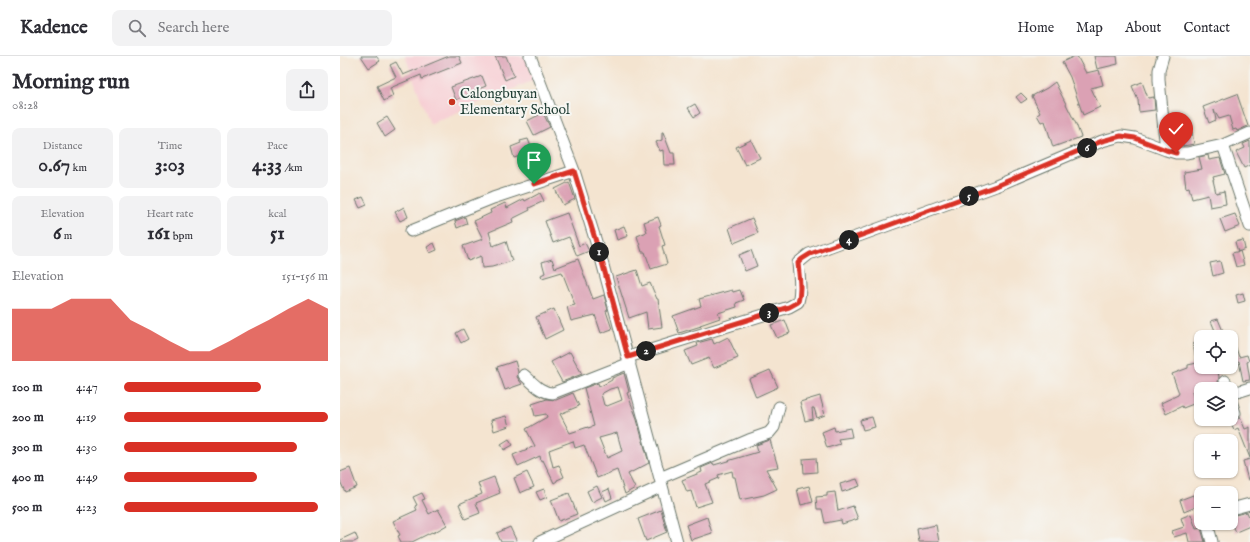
<!DOCTYPE html>
<html lang="en">
<head>
<meta charset="utf-8">
<style>
	body { margin:0; font-family:"IM FELL English",serif; background:#f2f2f3; color:#2b2b33; height:100vh; display:flex; flex-direction:column; font-size:15px; white-space:nowrap }
	* { box-sizing:border-box; margin:0 }
	p { font-size:13px; color:#7c7c81 }
	.icon { flex:none; width:22px; height:22px; fill:none; stroke:currentColor; stroke-width:2; stroke-linecap:round; stroke-linejoin:round }
	.map { position:relative; flex:1; overflow:hidden }
	.sheet { display:flex; flex-direction:column; background:#fff; width:340px }
	.sheet>* { flex:none }
	.fabs { position:absolute; left:854px; top:274px; display:grid; gap:8px }
	.fabs a { display:grid; place-items:center; width:44px; height:44px; border-radius:8px; background:#fff; box-shadow:0 1px 3px #0004; font-size:20px }
	.pin { position:absolute; display:grid; place-items:center; width:34px; height:34px; color:#fff; margin:-41px -17px; border-radius:50% 50% 50% 0; rotate:-45deg; box-shadow:0 0 4px #0007 }
	.pin .icon { rotate:45deg }
	.km { position:absolute; width:20px; height:20px; margin:-10px; border-radius:50%; background:#222; color:#fff; font-size:11px; line-height:20px; text-align:center }
	.round { display:grid; place-items:center; flex:none; width:42px; height:42px; border-radius:8px; background:#f2f2f3 }
	.headline { display:flex; align-items:center; justify-content:space-between; height:68px; padding:0 12px }
	h1 { font-size:22px; font-weight:800; line-height:30px }
	.figures { display:grid; grid-template-columns:repeat(3,1fr); gap:6px; height:68px; padding:4px 12px }
	.figures div { display:grid; align-content:center; border-radius:8px; background:#f2f2f3; text-align:center }
	.figures b { font-size:20px; font-weight:800 }
	.figures small { font-size:11px; font-weight:400 }
	.figures p { font-size:11px }
	.chart { height:112px; padding:8px 12px }
	.chart p { display:flex; justify-content:space-between }
	.chart svg { width:100%; height:72px; margin-top:4px; fill:#d93025; opacity:.7 }
	ul { padding:0 12px; list-style:none; font-size:13px }
	li { display:grid; grid-template-columns:64px 48px 1fr; align-items:center; height:30px }
	li i { height:10px; border-radius:5px; background:#d93025 }
	header { display:flex; align-items:center; gap:24px; box-sizing:border-box; height:56px; padding:0 20px; background:#fff; border-bottom:1px solid #e1e1e2 }
	header strong { font-size:19px }
	nav { display:flex; gap:22px; margin-inline-start:auto; font-size:14px }
	.search { width:280px; height:36px; background:#f2f2f3; display:flex; align-items:center; gap:10px; box-sizing:border-box; padding:0 14px; border-radius:8px; color:#7c7c81; font-size:15px }
	main { display:flex; flex:1; min-height:0 }
	.map>svg:first-child { display:block }
	.built { fill:#f7cfd4 }
	.building { fill:#dba1b4; fill-rule:evenodd }
	.lines { fill:none; stroke-linecap:round; stroke-linejoin:round }
	.minor-casing { stroke:#6a776b; stroke-width:13 }
	.minor { stroke:#fff; stroke-width:11 }
	.route-casing { stroke:#fff; stroke-width:8 }
	.route { stroke:#d93025; stroke-width:5 }
	.poi-dot { fill:#c8321e; stroke:#f6f6f2; stroke-width:1.5 }
	.labels { text-anchor:middle; dominant-baseline:central; stroke-width:4; stroke-linejoin:round; paint-order:stroke }
	.poi-label { font-size:14px; fill:#1f3d34; stroke:#f6f6f2; text-anchor:start }
</style>
</head>
<body>
<header>
<strong>Kadence</strong>
<div class="search"><svg class="icon" aria-label="search" viewBox="0 0 24 24"><circle cx="10" cy="10" r="6"/><path d="M15 15l6 6"/></svg>Search here</div>
<nav><a>Home</a><a>Map</a><a>About</a><a>Contact</a></nav>
</header>
<main>
<section class="sheet">
<div class="headline"><div><h1>Morning run</h1><p>08:28</p></div><a class="round"><svg class="icon" aria-label="share" viewBox="0 0 24 24"><path d="M12 15V3M7 8l5-5 5 5M5 13v7h14v-7"/></svg></a></div>
<div class="figures">
<div><p>Distance</p><b>0.67<small> km</small></b></div>
<div><p>Time</p><b>3:03</b></div>
<div><p>Pace</p><b>4:33<small> /km</small></b></div>
</div>
<div class="figures">
<div><p>Elevation</p><b>6<small> m</small></b></div>
<div><p>Heart rate</p><b>161<small> bpm</small></b></div>
<div><p>kcal</p><b>51</b></div>
</div>
<div class="chart"><p><span>Elevation</span>151–156 m</p>
<svg viewBox="0 0 160 44" preserveAspectRatio="none"><path d="M0 44V12L10 12L20 12L30 6L40 6L50 6L60 19L70 25L80 32L90 38L100 38L110 32L120 25L130 19L140 12L150 6L160 12V44z"/></svg>
</div>
<ul>
<li><b>100 m</b>4:47<i style="width:67%"></i></li>
<li><b>200 m</b>4:19<i style="width:100%"></i></li>
<li><b>300 m</b>4:30<i style="width:85%"></i></li>
<li><b>400 m</b>4:49<i style="width:65%"></i></li>
<li><b>500 m</b>4:23<i style="width:95%"></i></li>
</ul>
</section>
<div class="map">
<svg width="910" height="486" viewBox="0 0 910 486">
	<rect width="100%" height="100%" fill="#f6f6f2"/>
	<filter id="ink" filterUnits="userSpaceOnUse"><feTurbulence type="fractalNoise" baseFrequency=".025" numOctaves="2"/><feDisplacementMap in="SourceGraphic" scale="8" xChannelSelector="R" yChannelSelector="G"/><feConvolveMatrix kernelMatrix="1 2 1 2 8 2 1 2 1" color-interpolation-filters="sRGB"/></filter>
	<filter id="wash" filterUnits="userSpaceOnUse"><feTurbulence type="fractalNoise" baseFrequency=".012" numOctaves="4" result="noise"/><feDisplacementMap in="SourceGraphic" scale="16" xChannelSelector="R" yChannelSelector="G"/><feGaussianBlur stdDeviation="0.9" result="paint"/><feColorMatrix in="noise" values="0 0 0 0 0 0 0 0 0 0 0 0 0 0 0 0 0 1.4 0 .05"/><feComposite in="paint" operator="in"/></filter>
	<g filter="url(#wash)">
		<rect width="100%" height="100%" fill="#f4e4d0"/>
		<path class="built" d="M65,0h120l9,24 -104,44z"/>
		<g id="blocks">
			<path class="building" d="M21,0h15l4,5 -11,7z
				M109,0h10l3,7 -40,16 -1,-4 -31,13 3,8 -9,5 -7,-15 19,-9 -6,-12 6,-3 7,13z
				M155,0h11l8,20 -9,4z
				M735,0h2l9,17 13,-3 4,15 -12,3 9,19 -17,8 -13,-38 -8,-15z
				M754,0h23l1,8 -21,5z
				M142,20l4,10 -12,5v1l-18,8 -5,-13z
				M715,26l21,42 5,13 -28,10 -8,-26 -4,1 -4,-7 3,-2 -8,-17 15,-8z
				M802,26l6,16 6,-1 1,13 -16,2 -1,-12 -6,-14z
				M681,37l6,6 -6,4 -5,-6z
				M897,38l11,32 -11,5 -1,-2 -3,1 -4,-14 -10,3 -5,-9 2,10 -7,3 -6,-16z
				M355,48l5,9 -6,4 -6,-9z
				M203,57l7,14 -16,8 -7,-14z
				M47,61l8,13 -10,7 -8,-14z
				M322,76h1l8,21h3l1,12h-11l-1,-15 -3,1 -4,-9 6,-2z
				M852,76l2,12 -11,2 -2,-11z
				M188,83l5,13 -19,6 -3,-11 10,-4 -1,-2z
				M411,84l9,18 -15,7 -9,-18z
				M910,85v24l-6,3 -8,-16 9,-4 -2,-4z
				M868,99l1,5 11,-2 5,16 -12,3 1,3h-1l3,13 8,-2 2,13 -16,3 -2,-12 -16,4 -3,-12 -3,1 -2,-16 18,-3 -3,-12z
				M229,126l6,17 -12,6 -8,-16z
				M200,137l4,8 -15,7 1,2 -18,9 1,3 -24,10 4,14 13,-5 6,20 -20,6 -10,1 -1,-12 -13,5 -5,-15 20,-7 -9,-18 17,-8 -1,-3 15,-7 2,5 17,-9 1,2z
				M23,141l4,8 -7,3 -4,-8z
				M64,151l4,10 -8,4 -5,-9z
				M227,157l12,33 6,-3 4,8 -12,5 -8,-19 -16,6 -8,-22z
				M895,158l5,12 -15,6 -5,-13z
				M125,161l2,7 -10,4 -2,-7z
				M318,161l3,8 -2,1 6,19 -3,1 5,18 -16,5 -6,-17h-3l-5,-16 10,-4 -3,-10z
				M412,162l6,15 -24,10 -5,-15z
				M284,170l4,10 -11,4 -3,-10z
				M903,184l2,9 -7,3 -3,-10z
				M94,187l3,7 -7,3 -3,-6z
				M411,194l6,16 -12,5 -6,-16z
				M900,195l4,14 -8,2 -4,-14z
				M212,203l3,9 23,-9 15,40 11,-4 4,15 -2,1 6,18 -11,4 -6,-18 -24,6 -4,-14 8,-2 -13,-33 -20,6 -1,-3 4,-2 -3,-11z
				M880,205l3,12 -10,3 -3,-13z
				M297,214l5,16 8,-3 7,16h1l4,28 -14,2 -2,-17 -17,6 -13,-41z
				M392,234l1,2 7,-2 4,10 -8,3 1,4 -19,6 2,5 -20,7 1,1 -22,7 -6,-17 28,-10 -2,-7z
				M903,237l2,8 -7,2 -2,-8z
				M214,253l9,21 -18,9 -9,-22z
				M878,263l5,12 -7,2 -5,-12z
				M445,264l5,13 -13,5 -6,-13z
				M123,273l5,10 -7,4 -5,-10z
				M891,280h1l7,21 8,-2 2,6 -2,1 3,18 -7,1 -4,-20 -8,3z
				M388,281l10,21 -24,10 -5,-10 -18,7 -6,-14 13,-5 -1,-3 15,-4 2,5z
				M861,286v25h16l2,10 -1,5 2,7h-19l-9,3 4,11 -13,5 -1,-2 -16,8 -5,-11 17,-8 1,-2 -7,-19 16,-6v-3l9,-2 -4,-19z
				M230,296l12,22 -20,8 -11,-20z
				M175,305l3,11 -1,5 5,7 -17,6 -8,-23z
				M430,314l8,17 -22,10 -7,-18z
				M284,317l5,19 -2,1 9,23 13,47 -21,11 7,14 -10,6 -8,-24 -20,8 -13,-33 -9,3 -2,-7 -24,9 4,17 6,-2 5,12 -7,3v1l-3,2 -11,-23 -2,1 -1,-5 -22,10 -5,-11 22,-9 -9,-17 21,-12 -1,-3 -11,2 -3,-12 15,-5 9,1 17,-7 6,13 -19,8 10,19 18,-6v1l6,-2 -10,-38 14,-5 1,4 13,-7v-2zM278,331l4,13 -15,6 -3,-1 -3,-11 9,-5zM277,377l5,18 -15,7 -8,-20z
				M480,340l5,19 -8,3 -3,-10h-2l1,11 -8,2 -5,-19z
				M166,360l3,10 -15,5 -3,-11z
				M532,361l3,10 -12,3 -3,-10z
				M900,361l5,12 5,-2v31l-12,-30 -4,2 -3,-8z
				M494,371l1,4 15,-3 2,9 -14,2 2,5 -13,4 -5,-16z
				M169,383l4,6 -9,5 -3,-6z
				M430,384l8,27 -12,2 11,20 -13,6 -24,5 -5,-23h-2l-1,-6 -14,4 1,3 -14,6 7,18 -16,5 -5,-16 -4,1 -5,-12 20,-8 -1,-4 12,-5 1,2 44,-13 -2,-7z
				M476,402l1,14 -13,1 -1,-14z
				M910,403v20l-2,1 -5,-19z
				M10,412l7,19 -12,5 -5,-11v-9z
				M187,416l7,15 -14,6 -6,-15z
				M154,421l6,16 -24,10 4,10 -15,6 -6,-15 23,-10 -4,-11z
				M517,423l3,7 -18,6 -2,-8z
				M257,430l5,11 -10,5 -5,-11z
				M469,430l4,16 -12,3 -4,-16z
				M204,433l3,8 -7,3 -4,-8z
				M269,433l3,9 -6,3 -4,-9z
				M495,436l3,19 15,-5 5,13 -16,5 -1,-4 -16,3 -3,-14h-5l-1,-12 11,-1v-3z
				M82,437l3,6 -3,1 7,14 9,-5 9,16 -14,8 -1,-1 -20,10h-11l-3,-6 2,-1 -7,-14 24,-11 -2,-4 2,-1 -4,-8z
				M229,437l8,21 -18,7 -8,-21z
				M853,439l5,11 -14,6 -4,-12z
				M321,454l6,22 -21,9 -8,-22z
				M907,456l3,7v7l-14,6 -5,-11v-5z
				M851,458l5,15 5,-1 4,14h-16l-2,-9 -13,4 -2,-6 12,-4 -3,-9z
				M367,461l5,16 -21,7 -5,-15z
				M596,469l3,17h-20l-2,-13z
				M170,471l7,15h-16l-4,-9z
				M15,477l3,7 -4,2h-14v-2z"/>
		</g>
	</g>
	<g filter="url(#ink)">
		<use href="#blocks" fill-opacity="0" stroke="#6a776b" stroke-width="1"/>
		<g class="lines">
			<g class="minor-casing">
				<path id="minor" d="M190,0l44,115 27,87 76,284
					M823,0l-4,14v10l7,70
					M883,89l27,81
					M71,175l82,-33 81,-27
					M288,301l161,-50 9,-5c4,-13 1,-25 0,-39l11,-9 187,-68 106,-45 19,-5 14,2 31,12 10,3h11l36,-8 27,-12
					M184,319c9,8 17,18 29,18l77,-30
					M885,325l2,8
					M891,338l19,-6
					M891,345l4,12
					M320,422l89,-38 20,-7 5,-6 5,-20
					M891,453l19,-5
					M867,467l5,19
					M200,486l122,-56"/>
			</g>
			<use href="#minor" class="minor"/>
		</g>
	</g>
	<g class="lines" filter="url(#ink)">
		<g class="route-casing">
			<path id="route" d="M194,128l40,-13 27,87 27,99 161,-50 9,-5c4,-13 1,-25 0,-39l4,-4 8,-5 186,-68 106,-45 19,-5 14,2 31,12 10,3"/>
		</g>
		<use href="#route" class="route"/>
	</g>
	<circle class="poi-dot" cx="112" cy="46" r="4"/>
	<g class="labels">
		<g class="poi-label">
			<text x="120" y="38">Calongbuyan<tspan x="120" dy="16">Elementary School</tspan></text>
		</g>
	</g>
</svg>
<div class="fabs">
<a><svg class="icon" aria-label="locate" viewBox="0 0 24 24"><circle cx="12" cy="12" r="6"/><path d="M12 2v4M12 18v4M2 12h4M18 12h4"/></svg></a>
<a><svg class="icon" aria-label="layers" viewBox="0 0 24 24"><path d="M12 4l9 5-9 5-9-5zM3 14l9 5 9-5"/></svg></a>
<a>+</a>
<a>−</a>
</div>
<div class="pin" style="left:194px;top:128px;background:#1e9e55"><svg class="icon" aria-label="arrive" viewBox="0 0 24 24"><path d="M6 21V4h12l-3 4 3 4H6"/></svg></div>
<div class="pin" style="left:836px;top:97px;background:#d93025"><svg class="icon" aria-label="check" viewBox="0 0 24 24"><path d="M5 12l5 5 9-10"/></svg></div>
<b class="km" style="left:259px;top:196px">1</b>
<b class="km" style="left:306px;top:295px">2</b>
<b class="km" style="left:429px;top:257px">3</b>
<b class="km" style="left:509px;top:184px">4</b>
<b class="km" style="left:629px;top:140px">5</b>
<b class="km" style="left:747px;top:92px">6</b>
</div>
</main>
</body>
</html>
